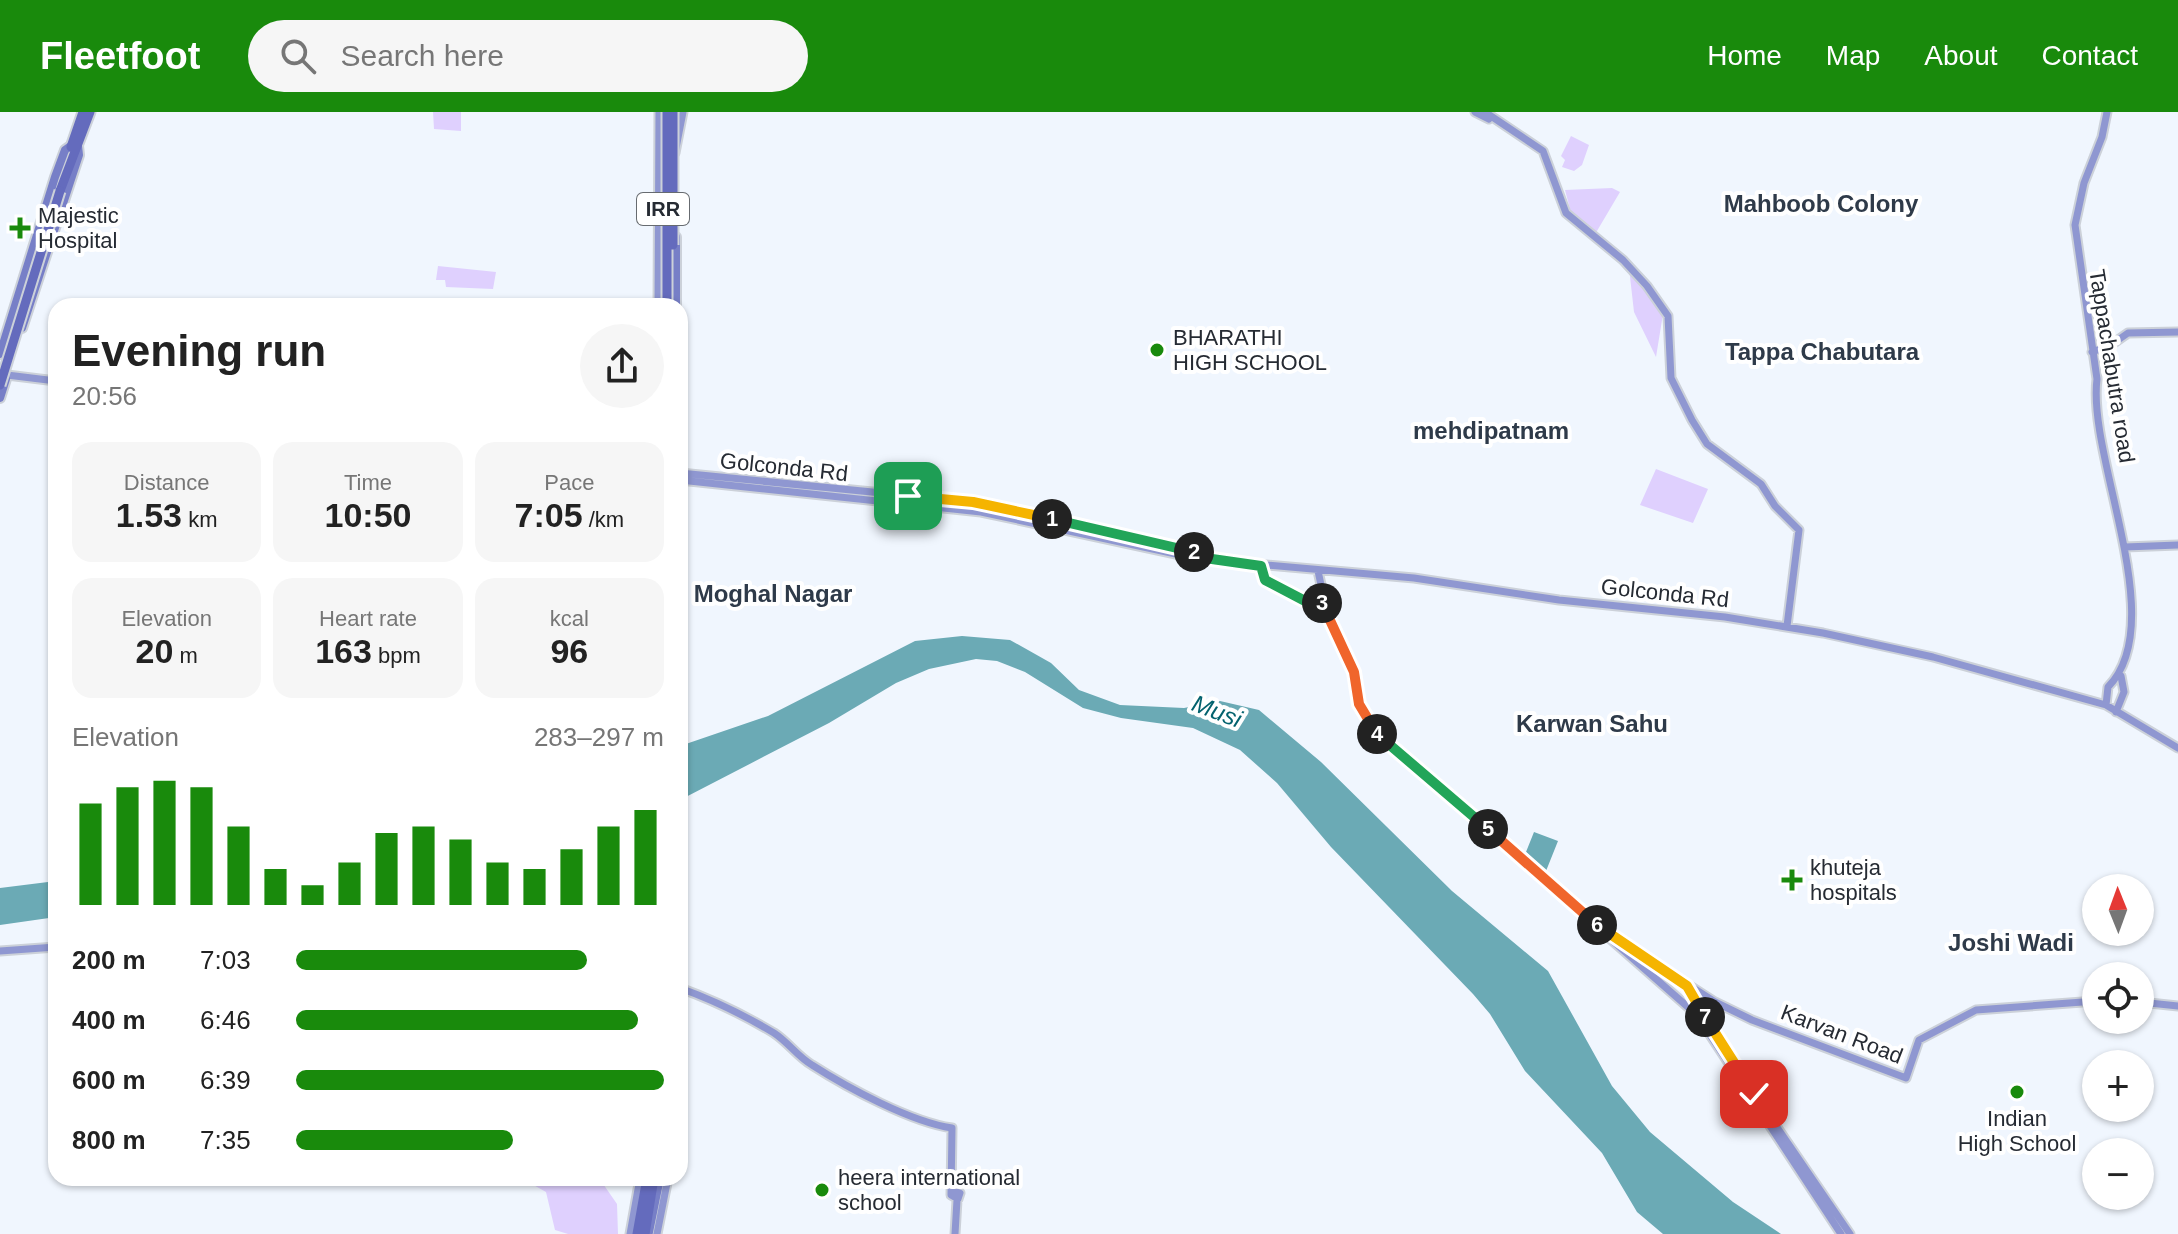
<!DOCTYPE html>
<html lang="en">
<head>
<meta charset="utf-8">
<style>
	body { margin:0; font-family:Helvetica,sans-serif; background:#f6f6f6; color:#222; height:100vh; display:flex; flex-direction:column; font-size:30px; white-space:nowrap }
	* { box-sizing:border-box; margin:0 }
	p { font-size:26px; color:#767676 }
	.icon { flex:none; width:44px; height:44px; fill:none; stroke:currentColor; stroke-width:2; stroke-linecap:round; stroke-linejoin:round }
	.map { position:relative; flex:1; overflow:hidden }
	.details { position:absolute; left:48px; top:186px; width:640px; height:888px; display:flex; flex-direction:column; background:#fff; border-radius:24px; box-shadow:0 2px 6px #0004 }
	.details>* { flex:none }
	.needle { width:52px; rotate:359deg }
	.buttons { position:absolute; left:2082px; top:762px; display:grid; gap:16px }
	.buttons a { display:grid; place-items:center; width:72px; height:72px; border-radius:50%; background:#fff; box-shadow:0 2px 6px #0004; font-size:40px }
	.pin { position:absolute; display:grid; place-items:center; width:68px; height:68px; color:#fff; margin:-34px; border-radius:16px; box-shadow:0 4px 12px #0006 }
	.km { position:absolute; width:40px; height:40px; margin:-20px; border-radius:50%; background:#222; color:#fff; font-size:22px; line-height:40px; text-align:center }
	.round { display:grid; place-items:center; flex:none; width:84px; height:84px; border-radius:42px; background:#f6f6f6 }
	.head { display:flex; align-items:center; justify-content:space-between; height:136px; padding:0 24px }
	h1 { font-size:44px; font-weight:700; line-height:60px }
	.stats { display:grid; grid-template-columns:repeat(3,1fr); gap:12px; height:136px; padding:8px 24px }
	.stats div { display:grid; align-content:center; border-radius:20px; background:#f6f6f6; text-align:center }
	.stats b { font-size:34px; font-weight:700 }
	.stats small { font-size:22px; font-weight:400 }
	.stats p { font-size:22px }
	.chart { height:224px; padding:16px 24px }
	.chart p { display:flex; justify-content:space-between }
	.chart svg { width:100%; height:144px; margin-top:8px; stroke:#198a0c; stroke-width:6 }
	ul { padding:0 24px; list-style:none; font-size:26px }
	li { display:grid; grid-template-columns:128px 96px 1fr; align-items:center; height:60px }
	li i { height:20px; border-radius:10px; background:#198a0c }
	header { display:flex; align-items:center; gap:48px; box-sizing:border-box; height:112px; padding:0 40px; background:#198a0c; color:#fff }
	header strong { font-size:38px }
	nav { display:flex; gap:44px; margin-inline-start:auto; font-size:28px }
	.search { width:560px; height:72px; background:#f6f6f6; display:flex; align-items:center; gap:20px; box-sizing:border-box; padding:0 28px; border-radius:44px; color:#767676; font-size:30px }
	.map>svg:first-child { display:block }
	.green { fill:#dfd0fe }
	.water { fill:#6baab5 }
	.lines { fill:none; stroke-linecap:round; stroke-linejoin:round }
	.secondary-casing { stroke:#ccd1d9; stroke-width:11 }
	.primary-casing { stroke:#ccd1d9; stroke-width:12 }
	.highway-casing { stroke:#ccd1d9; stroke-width:13 }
	.secondary { stroke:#8f97d1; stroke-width:7 }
	.primary { stroke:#777fc7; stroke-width:8 }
	.highway { stroke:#646bbd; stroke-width:9 }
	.highway-bridge-casing { stroke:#ccd1d9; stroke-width:13; stroke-linecap:butt }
	.highway-bridge { stroke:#646bbd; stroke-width:9 }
	.split-1-casing { stroke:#fff; stroke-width:16 }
	.split-2-casing { stroke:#fff; stroke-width:16 }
	.split-3-casing { stroke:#fff; stroke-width:16 }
	.split-4-casing { stroke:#fff; stroke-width:16 }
	.split-5-casing { stroke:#fff; stroke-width:16 }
	.split-6-casing { stroke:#fff; stroke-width:16 }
	.split-7-casing { stroke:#fff; stroke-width:16 }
	.split-8-casing { stroke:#fff; stroke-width:16 }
	.split-1 { stroke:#f5b400; stroke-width:10 }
	.split-2 { stroke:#22a559; stroke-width:10 }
	.split-3 { stroke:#22a559; stroke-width:10 }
	.split-4 { stroke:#f0652b; stroke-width:10 }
	.split-5 { stroke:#22a559; stroke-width:10 }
	.split-6 { stroke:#f0652b; stroke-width:10 }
	.split-7 { stroke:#f5b400; stroke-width:10 }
	.split-8 { stroke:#f5b400; stroke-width:10 }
	.poi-dot { fill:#198a0c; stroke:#fff; stroke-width:3 }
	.labels { text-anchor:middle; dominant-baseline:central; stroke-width:8; stroke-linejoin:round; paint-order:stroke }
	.shield { fill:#fff; stroke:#676b70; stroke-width:2 }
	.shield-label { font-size:20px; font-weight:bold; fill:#262b33 }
	.poi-label { font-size:22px; fill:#262b33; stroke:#fff; text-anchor:start }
	.street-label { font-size:22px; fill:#262b33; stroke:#fff }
	.neighbourhood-label { font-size:24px; font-weight:bold; fill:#2e3a49; stroke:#fff }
	.water-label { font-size:24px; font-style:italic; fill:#03626e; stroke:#fff }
</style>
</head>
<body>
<header>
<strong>Fleetfoot</strong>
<div class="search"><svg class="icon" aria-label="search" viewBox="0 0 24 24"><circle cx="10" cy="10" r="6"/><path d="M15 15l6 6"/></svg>Search here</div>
<nav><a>Home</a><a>Map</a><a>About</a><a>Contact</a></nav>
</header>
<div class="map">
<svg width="2178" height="1122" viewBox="0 0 2178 1122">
	<rect width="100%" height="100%" fill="#f0f6fe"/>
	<path class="green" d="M433,0h28v19l-27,-2z
		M1571,24l18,9 -7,20 -8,6 -12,-4 3,-7 -4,-4z
		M1612,76l8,4 -26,44 -21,-16 -8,-30z
		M438,154l58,6 -3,17 -47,-2 -1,-7h-9z
		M1629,156l35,40 -8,49 -22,-45z
		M1656,357l52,20 -15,34 -53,-18z
		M521,1066h78l18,26 1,30h-50l-13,-4 -9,-38z"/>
	<path class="water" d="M962,524l48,4 41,23 28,27 41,15 64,3 36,-7 39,9 62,52 131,129 96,80 64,115 38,46 83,70 48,32h-118l-26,-22 -35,-59 -77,-82 -35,-57 -17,-20 -142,-147 -54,-64 -37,-33 -47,-22 -72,-10 -38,-10 -58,-36 -28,-11 -21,-2 -47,10 -33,14 -67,40 -149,77v-54l88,-30 147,-75z
		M1534,720l24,9 -12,30 -20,-19z
		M56,769v36l-56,8v-37z"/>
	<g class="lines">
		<g class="secondary-casing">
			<path id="secondary" d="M1475,0l14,7
				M1485,0l58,39 23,62 57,47 24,26 21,30 3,62 21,42 15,24 54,40 14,22 24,24 -12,96
				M675,41l8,-41
				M658,194l1,-194
				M2092,240l19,-7 17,-12 50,-1
				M7,263l49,6
				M680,361l293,29 233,55
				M680,368l301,32 218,47 215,19 145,22 166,17 98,16 110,24 173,48 72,43
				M2125,435l53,-2
				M1261,454l4,14 42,22 18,1 29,69 5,32 18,30 320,281 144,219
				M1318,459l7,32
				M2106,593l2,-18c63,-64 -21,-229 -11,-308l-22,-154 9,-42 18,-46 5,-25
				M2116,600l8,-20 -3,-16
				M1605,819l110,71 37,18 154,58 13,-38 57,-30 120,-9
				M0,839l56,-4
				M680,876c33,12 64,27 94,45 14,9 24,24 38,32 36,23 99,57 140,63l-1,67 7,4 2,-6 -7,-2
				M1693,879l40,72 117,171
				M2140,890l38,4
				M680,971v5
				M630,1122l10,-56
				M657,1122l11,-56
				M955,1122l2,-34"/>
		</g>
		<g class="primary-casing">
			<path id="primary" d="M676,125v69
				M22,216l57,-173 -1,-9
				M0,242l55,-177 10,-27 7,-5
				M0,286l6,-19
				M649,1120l11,-54"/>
		</g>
		<g class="highway-casing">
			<path id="highway" d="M71,35l12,-35
				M60,79l30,-79
				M637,1122l10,-56
				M645,1122l9,-56"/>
		</g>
		<use href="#secondary" class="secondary"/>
		<use href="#primary" class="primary"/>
		<use href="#highway" class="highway"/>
		<g class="highway-bridge-casing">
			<path id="highway-bridge" d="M667,0v194
				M673,133v-133
				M0,273l60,-194"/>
		</g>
		<use href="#highway-bridge" class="highway-bridge"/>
	</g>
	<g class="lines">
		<g class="split-1-casing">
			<path id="split-1" d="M908,384l65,6 79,17"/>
		</g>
		<g class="split-2-casing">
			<path id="split-2" d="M1052,407l142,33"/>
		</g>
		<g class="split-3-casing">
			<path id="split-3" d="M1194,440l18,7 49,7 4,14 42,22 15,1"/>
		</g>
		<g class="split-4-casing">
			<path id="split-4" d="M1322,491l32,69 5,32 18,30"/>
		</g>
		<g class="split-5-casing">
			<path id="split-5" d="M1377,622l111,95"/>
		</g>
		<g class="split-6-casing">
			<path id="split-6" d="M1488,717l109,96"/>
		</g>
		<g class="split-7-casing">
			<path id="split-7" d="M1597,813l90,61 18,31"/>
		</g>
		<g class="split-8-casing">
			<path id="split-8" d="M1705,905l49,77"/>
		</g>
		<use href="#split-1" class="split-1"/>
		<use href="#split-2" class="split-2"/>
		<use href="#split-3" class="split-3"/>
		<use href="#split-4" class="split-4"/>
		<use href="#split-5" class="split-5"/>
		<use href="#split-6" class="split-6"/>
		<use href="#split-7" class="split-7"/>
		<use href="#split-8" class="split-8"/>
	</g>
	<g class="poi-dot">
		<path d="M16 104h8v8h8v8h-8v8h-8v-8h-8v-8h8z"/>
		<circle cx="1157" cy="238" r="8"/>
		<path d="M1788 756h8v8h8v8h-8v8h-8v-8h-8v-8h8z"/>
		<circle cx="2017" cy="980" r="8"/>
		<circle cx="822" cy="1078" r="8"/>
	</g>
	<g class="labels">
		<rect class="shield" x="637" y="81" width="52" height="32" rx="6"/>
		<g class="shield-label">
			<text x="663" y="97">IRR</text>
		</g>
		<g class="poi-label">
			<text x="38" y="103">Majestic<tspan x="38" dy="25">Hospital</tspan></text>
			<text x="1173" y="225">BHARATHI<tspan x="1173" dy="25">HIGH SCHOOL</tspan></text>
			<text x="1810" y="755">khuteja<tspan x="1810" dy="25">hospitals</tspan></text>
			<text x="2017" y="1006" text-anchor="middle">Indian<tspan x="2017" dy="25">High School</tspan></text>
			<text x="838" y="1065">heera international<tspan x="838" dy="25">school</tspan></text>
		</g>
		<g class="street-label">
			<text transform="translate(2112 254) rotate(81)">Tappachabutra road</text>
			<text transform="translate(784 355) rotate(6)">Golconda Rd</text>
			<text transform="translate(1665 481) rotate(6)">Golconda Rd</text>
			<text transform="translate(1842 922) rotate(21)">Karvan Road</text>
		</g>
		<g class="neighbourhood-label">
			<text x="1821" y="91">Mahboob Colony</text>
			<text x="1822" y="239">Tappa Chabutara</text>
			<text x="1491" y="318">mehdipatnam</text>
			<text x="773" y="481">Moghal Nagar</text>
			<text x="1592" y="611">Karwan Sahu</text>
			<text x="2011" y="830">Joshi Wadi</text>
		</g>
		<g class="water-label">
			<text transform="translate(1217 599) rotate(21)">Musi</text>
		</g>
	</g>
</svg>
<div class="buttons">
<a><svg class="needle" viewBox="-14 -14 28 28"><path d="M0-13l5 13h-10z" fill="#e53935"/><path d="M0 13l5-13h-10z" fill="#767676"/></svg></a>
<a><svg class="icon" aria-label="locate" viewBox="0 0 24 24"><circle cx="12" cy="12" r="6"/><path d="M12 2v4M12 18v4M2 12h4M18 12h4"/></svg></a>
<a>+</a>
<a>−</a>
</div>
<div class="pin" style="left:908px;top:384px;background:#1e9e55"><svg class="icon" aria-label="arrive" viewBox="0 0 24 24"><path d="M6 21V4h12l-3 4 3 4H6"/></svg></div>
<div class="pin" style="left:1754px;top:982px;background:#d93025"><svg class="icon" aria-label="check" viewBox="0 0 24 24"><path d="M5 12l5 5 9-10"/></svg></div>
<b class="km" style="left:1052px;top:407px">1</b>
<b class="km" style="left:1194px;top:440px">2</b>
<b class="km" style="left:1322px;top:491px">3</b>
<b class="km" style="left:1377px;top:622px">4</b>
<b class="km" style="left:1488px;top:717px">5</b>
<b class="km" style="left:1597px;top:813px">6</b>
<b class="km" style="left:1705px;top:905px">7</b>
<section class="details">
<div class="head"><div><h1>Evening run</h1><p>20:56</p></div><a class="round"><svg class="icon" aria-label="share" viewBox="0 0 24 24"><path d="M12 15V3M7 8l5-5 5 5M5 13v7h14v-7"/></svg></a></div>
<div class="stats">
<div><p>Distance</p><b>1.53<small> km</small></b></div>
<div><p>Time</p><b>10:50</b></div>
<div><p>Pace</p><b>7:05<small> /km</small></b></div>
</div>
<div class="stats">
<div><p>Elevation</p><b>20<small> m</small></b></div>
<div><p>Heart rate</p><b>163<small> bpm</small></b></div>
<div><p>kcal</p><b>96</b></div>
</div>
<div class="chart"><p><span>Elevation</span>283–297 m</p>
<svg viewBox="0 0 160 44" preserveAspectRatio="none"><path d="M5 44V13M15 44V8M25 44V6M35 44V8M45 44V20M55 44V33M65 44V38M75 44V31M85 44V22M95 44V20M105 44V24M115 44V31M125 44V33M135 44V27M145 44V20M155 44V15"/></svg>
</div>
<ul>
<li><b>200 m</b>7:03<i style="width:79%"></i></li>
<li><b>400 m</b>6:46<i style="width:93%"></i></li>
<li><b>600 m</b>6:39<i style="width:100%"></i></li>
<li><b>800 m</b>7:35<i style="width:59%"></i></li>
</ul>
</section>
</div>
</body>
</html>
